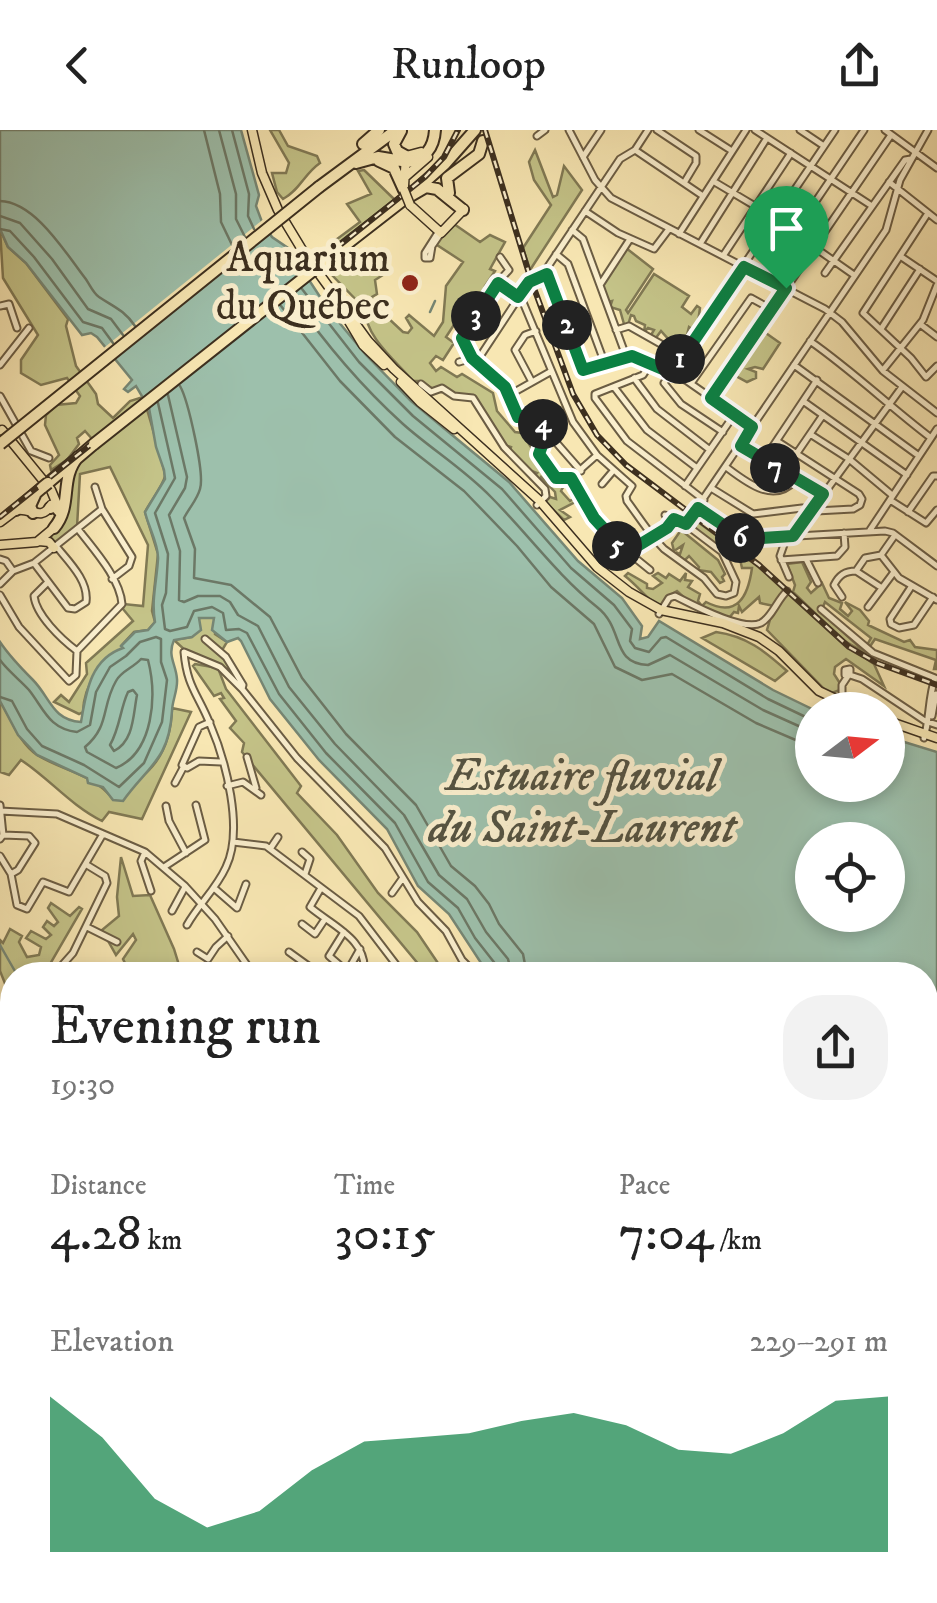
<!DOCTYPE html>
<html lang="en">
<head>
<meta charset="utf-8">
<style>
	body { margin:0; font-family:"IM FELL DW Pica",serif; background:#f2f2f2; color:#222; height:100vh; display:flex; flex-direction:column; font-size:38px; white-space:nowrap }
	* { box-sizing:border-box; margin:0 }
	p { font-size:32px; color:#767676 }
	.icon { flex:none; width:55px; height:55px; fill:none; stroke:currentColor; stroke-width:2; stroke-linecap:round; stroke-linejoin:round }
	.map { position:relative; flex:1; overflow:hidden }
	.side { position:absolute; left:0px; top:832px; width:938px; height:642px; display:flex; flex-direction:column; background:#fff; border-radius:40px 40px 0 0; box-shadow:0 5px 15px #0003 }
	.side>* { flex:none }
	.needle { width:65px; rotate:74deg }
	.fabs { position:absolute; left:795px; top:562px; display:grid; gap:20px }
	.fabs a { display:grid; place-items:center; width:110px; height:110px; border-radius:50%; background:#fff; box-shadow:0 5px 15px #0003; font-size:50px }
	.pin { position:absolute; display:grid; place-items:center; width:85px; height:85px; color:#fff; margin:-102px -42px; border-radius:50% 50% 50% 0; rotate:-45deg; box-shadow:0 0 10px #0007 }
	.pin .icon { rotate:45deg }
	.km { position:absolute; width:50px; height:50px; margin:-25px; border-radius:50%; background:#222; color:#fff; font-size:28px; line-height:50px; text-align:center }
	.round { display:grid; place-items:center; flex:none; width:105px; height:105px; border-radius:40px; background:#f2f2f2 }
	.headline { display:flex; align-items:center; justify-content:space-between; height:170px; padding:0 50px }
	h1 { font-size:55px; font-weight:600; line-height:75px }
	.metrics { display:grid; grid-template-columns:repeat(3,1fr); gap:15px; height:170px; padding:10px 50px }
	.metrics div { display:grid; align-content:center }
	.metrics b { font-size:50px; font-weight:600 }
	.metrics small { font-size:28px; font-weight:400 }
	.metrics p { font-size:28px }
	.chart { height:280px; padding:20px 50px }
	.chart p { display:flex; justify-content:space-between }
	.chart svg { width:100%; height:180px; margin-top:10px; fill:#0b8043; opacity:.7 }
	header { display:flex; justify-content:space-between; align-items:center; height:130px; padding:0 50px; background:#fff; font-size:45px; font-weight:600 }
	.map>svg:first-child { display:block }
	.green { fill:#c4c388; stroke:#807954; stroke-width:2.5 }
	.water { fill:#9dc0ac; stroke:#768674; stroke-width:2.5; fill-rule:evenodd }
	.pier { fill:#f8e7b3 }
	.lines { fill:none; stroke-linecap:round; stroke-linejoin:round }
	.shore { stroke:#6c7866; stroke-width:2.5 }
	.stream { stroke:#768674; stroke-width:2.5 }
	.minor-casing { stroke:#6b5d44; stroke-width:9 }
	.major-casing { stroke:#3c2f1f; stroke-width:11 }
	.highway-casing { stroke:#3c2f1f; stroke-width:14 }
	.minor { stroke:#faefce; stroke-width:5 }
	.major { stroke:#f8e7b3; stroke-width:8 }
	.highway { stroke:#f8e7b3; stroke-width:10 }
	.rail-casing { stroke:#3c2f1f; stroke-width:6 }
	.rail { stroke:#faefce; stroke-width:2.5; stroke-dasharray:8; stroke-linecap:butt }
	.major-bridge-casing { stroke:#3c2f1f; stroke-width:11; stroke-linecap:butt }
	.highway-bridge-casing { stroke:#3c2f1f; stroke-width:14; stroke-linecap:butt }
	.major-bridge { stroke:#f8e7b3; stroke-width:8 }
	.highway-bridge { stroke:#f8e7b3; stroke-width:10 }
	.route-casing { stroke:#fff; stroke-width:20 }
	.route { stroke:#0b8043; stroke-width:12 }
	.poi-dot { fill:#8f2418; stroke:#faefce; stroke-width:4 }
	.labels { text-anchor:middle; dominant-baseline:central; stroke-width:10; stroke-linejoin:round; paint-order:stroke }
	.poi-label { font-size:42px; fill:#3c2f1f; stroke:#faefce; text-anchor:end }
	.water-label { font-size:45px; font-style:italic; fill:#545342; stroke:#faefce }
</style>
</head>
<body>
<header><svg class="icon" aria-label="back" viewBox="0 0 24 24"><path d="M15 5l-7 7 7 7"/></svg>Runloop<svg class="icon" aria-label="share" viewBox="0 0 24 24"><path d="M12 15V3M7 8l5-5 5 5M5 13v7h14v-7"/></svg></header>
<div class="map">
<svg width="937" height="1473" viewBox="0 0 937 1473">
	<rect width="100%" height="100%" fill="#f8e7b3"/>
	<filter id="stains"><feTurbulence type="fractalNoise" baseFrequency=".002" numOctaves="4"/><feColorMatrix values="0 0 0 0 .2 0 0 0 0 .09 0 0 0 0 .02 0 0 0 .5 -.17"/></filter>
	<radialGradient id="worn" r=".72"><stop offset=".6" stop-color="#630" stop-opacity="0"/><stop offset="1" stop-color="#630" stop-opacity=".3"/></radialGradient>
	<path class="green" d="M270,0h9l9,16 29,10 3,7c-16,11 -20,27 -37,36l-6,-7 -5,-19h14l3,-10z
		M535,20l18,47 4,-2 7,-29 18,24 -52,80 -7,-22 28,-43 -17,-25 -5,-18z
		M364,40l31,30 -55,44 -3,-5 23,-17 -13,-18 24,-10 -13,-23z
		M454,94l26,18 10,-7 15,7 -15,27 5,2 -10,15 4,4 -4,6h-7v4l-6,-3 -26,40 8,6 -11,17 -7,-4 -6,7 6,8 5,-4 16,10 5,-3 31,19 4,18 18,21 7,1 28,44 4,4 18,2 6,8 -7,4 -5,-13 -5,9 9,10 9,-5v4l-19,10 10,7 -6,3 -19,-18 5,-5 6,2 -1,-7 -14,-15 -4,7 -6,-5 6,-6 -8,-3 -19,-20 1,-3 -7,-2 -30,-48 -21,-2 -11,-8 -7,3 -15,-9h-7c-17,-20 -48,-44 -48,-72l-37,-38 14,-18 25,14 9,-4 10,10 -11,7 2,14 -5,3 1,7 30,28 5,1 4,-5 -6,-10 3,-3 25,21 9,-14 3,-36 17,-24 -29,-19z
		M0,99l8,18 18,16 42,56 -2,7 10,40 20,28 2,10 15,14 17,-17 13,-4c3,8 22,73 22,79 -2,10 -15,26 -20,36l13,42 -6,57 3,11 -7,8 -14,2 -12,13 2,3c-23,19 -40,33 -41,64l-4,2 -25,-12 7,-7 8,7 18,-28 -1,-11 47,-42 -10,-12 1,-5 19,2 5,-61 -38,-78 -30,7 -3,53 -21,16 -5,-5 16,-61 26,-37 -8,-9 -8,7 2,6 -12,16 -16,10 -1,-5 9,-10 -14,-30 1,-10 10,-10 20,-2 4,-7 -13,-18 -26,7 -20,-12v-13l17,-25 -35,-57z
		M626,118l27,21 -27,41 2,3 26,-39 35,22 -7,11 9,7 6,-8 3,2 -3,21 -2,2 -6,-4 -4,16 -9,4 -1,-6 -4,1 -10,-11 -6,8 -4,-4 3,-5 -6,-2 -4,4 1,-7 -9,-4 -2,-5 -3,-1 -3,10 -4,-1 -4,-14 -10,-3 2,-6 -4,1 -6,-17z
		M763,201l17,12 -17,26 -8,-2 -7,2 8,3v6l-9,4 -11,-6 -2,-5z
		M695,390l76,55 69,66 34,23 10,22 -38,-27 -11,8 -1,7 7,11 -1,5 -11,4 -62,-64 7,-24 -14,-3 -1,-6 -17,15 -3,-6 -1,7 -4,-1 -5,6 -42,-18 -10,-9 -10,6 -7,11c-14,-10 -21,-21 -35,-32l3,-3 19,11v4l6,1 9,-6 -9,-7 5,-3 8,5 3,-4 11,7 6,-8 -1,7 7,1 -4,6 12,7 -2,7 4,5 4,-4c31,16 42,-5 46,-34h-10l-3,-13 -16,-12 -6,5 -26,-22z
		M681,400l37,30 7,14 -3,3 2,4 -4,2 -9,-11 -13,-2 1,-3 -10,-11 -5,5 -8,-9 4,2 3,-9 -9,6 -2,-8z
		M802,432l9,20 -4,6 4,5 11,-10 7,15 13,5 -2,6 8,7 4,-5 -7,-9 15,8 9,11 -1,4 36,17 6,-2 5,7 22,3v19h-3l2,-9 -61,-21 -4,6h-4l4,-7 -46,-36 -4,10 46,42 -24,-14 -50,-48 2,-7 -8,-21z
		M211,487l5,2 -1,15 12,8 -6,10 22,35 -23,-20 -33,-15 -13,-12 18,-3 7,-19z
		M716,502c30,4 49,19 71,39l-12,10 -73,-43z
		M195,534l23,4 8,21 75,97 -4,7 40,42 41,58 39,39 29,43h-12l-14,-9 -178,-214 2,-9 -14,-15 6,-7 -16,-22 4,-1 -3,-5 -7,3 -21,-30z
		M0,571c12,18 18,41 37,54 26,16 57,19 76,44 37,-25 58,-44 59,-91l19,4 -49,107 -33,-7 -7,9c-32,-16 -52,-42 -81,-61l-12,15 -9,-3z
		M121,727l12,39 17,-1 24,54 8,26h-51l-8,-16 13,-19 -3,-6 -17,21 -14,-25 17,-14 -2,-19z
		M51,773l19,13 9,-9 3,2 -32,55 4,11h-42v31l-6,6 5,-26h-5l-6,-15v-31l3,3 7,-14 12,7 -3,6 8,15 12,-2 2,-8 -15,-9 5,-7 15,8 5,-4 -8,-8 4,-6 7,5 4,-4 -10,-14z
		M0,1297l12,14v151l143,1 10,10h-165z
		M192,1463h45l7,3 8,-3h57l3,8 5,2 9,-10h12l28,10h-164z"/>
	<path class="water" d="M0,0h241l18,65 -3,11 6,16 10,15 16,11 40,61 38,46 45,46 98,81 69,79 44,37 20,28 -2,13 8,-2 11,-16 114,69 41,20 -2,75h76v-48l49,15v556l-12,-6v-327h-431l-11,-9 -34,-52 -31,-28 -31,-57 -68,-69 -49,-61 -29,-58 -3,-3 -11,4 -15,-12 2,-12h-15l2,12 -9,7 -18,3c-7,16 2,24 3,39 1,11 -5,22 -5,32 -3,49 -24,55 -49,90l-10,-1 -10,-13 -15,-4 -1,-5 -50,-23 -19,-20 -18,-34v-59c10,15 21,26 33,38 17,17 19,40 48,42 5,-29 9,-63 42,-74l-2,-2 14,-14 13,-2 7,-8c-4,-22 2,-42 3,-63 1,-14 -10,-33 -13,-47l20,-33 -1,-9 -8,-23 -7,-39 -13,-22 -8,6 -4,-3 8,-9 -35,-43 -6,-4 -9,2 -56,-72 -18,-16 -8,-18zM812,710h76v75h-76z"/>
	<path class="pier" d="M265,88l7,11 -165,129 -7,-7z"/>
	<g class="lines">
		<path class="shore" d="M204,0l16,64 1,28 12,25
			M219,0l17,64v25l9,18
			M232,0l17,64 -1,22 6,13
			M0,71c35,1 65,51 85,77 4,5 8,15 14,19 15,10 25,13 36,29
			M0,86l20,7 32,36 36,50 23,10 12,16
			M0,99l10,2 24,26 49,65 19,6 11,15
			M302,159l57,73 54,54 89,73 69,79 43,37 18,24 -2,12 5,7 14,4 12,-14 5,-1 102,62 44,21
			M292,166c32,46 69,90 111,128 28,25 61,45 88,73 36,36 66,78 106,110 28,22 13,56 51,58l22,-10 93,55 49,22
			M281,176l59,75 55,56 69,54 53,55 34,41 43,37 21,43 27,13 30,-6 84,49 56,24
			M180,256c8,14 25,88 20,103 -3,11 -11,19 -16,29l11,31 -1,29 37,7 39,32 32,61 44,56 70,71 35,61 24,20 14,18 10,20 24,30 4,21
			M168,265l19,82 -2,11 -16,27 11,36 -1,49 5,2 14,-6h22l10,6 8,13 20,11 31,61 46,57 69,71 35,60 28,24 19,33 22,27 4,16
			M158,273l17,75 -20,35 13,41 -2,39 -4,12 3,24 5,2 17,-4 7,-16 18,-4 11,6 3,17 13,-1 8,4 32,61 47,59 69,70 33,59 30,26 17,30 22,28 2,9
			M141,529l7,1c9,35 6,92 -32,108l-29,-16 -2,-5c25,-21 16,-40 31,-66 5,-10 17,-13 25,-22z
			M0,530c8,11 20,20 29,30 15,19 20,39 48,42l13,-7 6,-33 14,-25 16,-11 14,-14 16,-5 5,2v23l6,18 -5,42 -18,41 -25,24 -35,-22 -42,-19 -15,-17 -15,-28 -12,-4
			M133,560l4,5c-4,20 -3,46 -23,56l-4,-6c10,-17 10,-36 18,-53z"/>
		<path class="stream" d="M375,124l10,20
			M430,182l5,-11
			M0,815l16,28 13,-2 12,4
			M0,916l7,-6
			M0,949l4,4 -4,5
			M0,1009l3,2 -3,6
			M3,1429l9,-6
			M200,1462l11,11
			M354,1462l24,11
			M318,1473l7,-11"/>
		<g class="minor-casing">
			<path id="minor" d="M569,0l26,50 16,18 214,111 17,13 41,49 54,42
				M648,0l-13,20 -15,9 -73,109v6l36,96 49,-14 55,25 66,46
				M657,0l39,26v7l-12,20
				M699,0l33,21
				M755,0l117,76
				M800,0l24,16
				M885,0l52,38
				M537,6l8,-6
				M635,20l68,46
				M583,27l18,-27
				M713,51l62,37
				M889,52l48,38
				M585,81l33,22 36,16 15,-20
				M928,83l-65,100 48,45 15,19 11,-11
				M572,100l11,9 43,117
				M439,101l-14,22v5h5l2,-12 9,-13
				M679,104l67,-104
				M700,114l67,-106
				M814,117l40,28
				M758,118l17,10 3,-1 86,-127
				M556,124l12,10 37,100
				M723,126l68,-103
				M900,126l37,25
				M825,143l80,-113 6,-1
				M497,153l12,-13 -9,-13
				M600,155l30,-46
				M520,165l53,127 24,33 35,31 -6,10 1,5c12,16 23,34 37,48l40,29 13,16 9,2 8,-3 2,-11 -14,-30 -45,-34c-15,12 -31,30 -50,35 -26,-17 -41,-49 -56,-75l-15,-1 -17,-23 8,-22 -9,-18 -19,3 -14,-30 -28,-26 52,-79 18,-8
				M0,176l9,-2 8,24
				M920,194l17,13
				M881,199l39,-60
				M616,200l13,-4 53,30
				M810,211c43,30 80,66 121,97
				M477,231l-15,-23 35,-55 22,14
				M459,232l13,-4
				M650,234l-7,11 -48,19v4l32,43 77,59
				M0,235l29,-37
				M794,235l125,91
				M883,240l40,-50 14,-35
				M634,248l23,31 53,41
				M532,252l-17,-32 10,-15 11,-4
				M692,252l59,-84 20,11
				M421,254l10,8 11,-4 12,8 19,2 31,49 41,42 1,7 -9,9
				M614,257l33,43 50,38
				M509,265l41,-23
				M0,266l31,55 18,7
				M711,268l180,-263
				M803,271l104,74
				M547,302l34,39
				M723,302l-42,-28 -17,-21 171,-253
				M810,304l39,25 43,36
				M741,315l82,50
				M797,323l26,-38
				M763,331l54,-81
				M726,337c20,15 48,38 69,13
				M571,348l26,-23
				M602,354l11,-13
				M685,356l49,-71
				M95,357l7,22 30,48 -3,9 -17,13
				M711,358l42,26 49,-6 14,3 37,-2 7,-4 2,-6 -3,-5 -82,-53
				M890,370l36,23 11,-13
				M698,378l46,31 141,-8 8,2 44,33
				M908,382l25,-36h4
				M672,392l-7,-7 9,4
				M686,394l200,-294 14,-50 28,-50
				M870,400l67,-101
				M629,423l21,17
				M881,425l18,23 38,22
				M0,429l6,2 7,10
				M806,429l12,24
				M781,430l56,-4 8,-9 -1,-14
				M34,433l34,45 7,1 11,-7c3,-21 -17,-40 -30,-56
				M856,441l26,17
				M789,447l-9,-21 6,-17 10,-7 106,-145
				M48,452l-14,14c2,19 27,43 43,55
				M0,454l13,-13 21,-8 68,-54
				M911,457l-21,32 1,5 8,4 15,-3 19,-28
				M0,465l19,32 50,54 7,-6 1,-24
				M842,467l-8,-12c5,-10 11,-14 22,-14l9,-13 16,-3 14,-20
				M868,477l26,-35
				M821,479l52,44 62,25
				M659,484l10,-16 6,-2c18,9 68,36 86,27 11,-6 16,-23 26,-32
				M205,509l21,18 17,28 -1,4 55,69 88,90 33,54 28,29 16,29 15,15
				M77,521l45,-47c-2,-26 -28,-54 -44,-75
				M850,545h-5v-5l5,-1v6l12,4 63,42 12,4
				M842,565v-10l6,-9
				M932,586l4,-22
				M210,592l-11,5 -17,38 5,3 12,-7 22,1
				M924,608c6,-20 4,-39 11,-60
				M247,627l9,31
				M175,653l8,-15
				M227,656l16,-4 18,13
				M0,675l3,30 -3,4
				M166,676l3,15 17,32
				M0,681l57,3 88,38 40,34 30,33 39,56
				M3,705l26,1 6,7 -17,27 -7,4
				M233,712l33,4 93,70 45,59
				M270,719l8,-12
				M145,722l-4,9 10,30
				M302,722l8,7 -5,15
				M0,726l11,18 6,31 10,4 16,-27 26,10 34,-58
				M164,737l41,-27 -9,-35
				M214,758l23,20 9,-24
				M321,758l-11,19c21,18 61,34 53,68
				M392,763l10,-14
				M172,781l13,-24
				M302,794l13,10 10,-15
				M187,795c12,-21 29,-36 39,-58 18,-37 0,-106 -16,-143 -12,-30 -23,-37 -26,-72l36,15 22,22
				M87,797l30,15
				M344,802l-15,24 22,19
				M197,822l11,7 8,-12 12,-11
				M289,822l32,23
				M57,841l16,-18 34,-70 -2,-7 -18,-11
				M347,842l13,-23
				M0,903l6,-10
				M5,963l1,-9 6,-3
				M0,964l5,-1 7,8
				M7,995l-5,-5 10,-12
				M8,1012l4,5
				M0,1060l5,-1 7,-14
				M925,1191l12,8
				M925,1244l12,-19
				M925,1286l12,-21
				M925,1324l12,7
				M925,1348l12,9
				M925,1362l12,-21
				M925,1373l12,9
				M925,1397l12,10
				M0,1430l12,12
				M925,1445l12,8
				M35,1462l11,11
				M559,1462l18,11
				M752,1462l18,11
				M825,1468l9,5
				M613,1473l6,-11
				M822,1473l6,-11"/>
		</g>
		<g class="major-casing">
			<path id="major" d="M252,0l10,43 16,37 26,43 64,88 26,28 146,132 57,66 32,25 32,18 62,13 36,14 20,14 40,40 40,19
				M405,47l23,-20
				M404,56l2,-30 15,-4
				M410,75l31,28 23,-24
				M344,183l19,32 21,20
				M401,252l19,20 34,27
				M2,300l49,60 8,19
				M0,392l16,-12c15,-3 25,12 35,-5
				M39,411l10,1 5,6
				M0,415l37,-3 18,-15
				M888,591l49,17
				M0,887l12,12
				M925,1422l12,8
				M672,1473l6,-11"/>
		</g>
		<g class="highway-casing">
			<path id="highway" d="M401,1l-7,13 3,7 9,5
				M363,14l16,-14
				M379,31l15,7 10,22
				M407,32c18,-2 27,-15 28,-32
				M356,33l22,-6 24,4
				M319,57l77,-57
				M418,58l27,-24 30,-34
				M449,63l-2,-15 32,-24 4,-13
				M339,120l63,-49 24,-14 11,2 26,21
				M48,353l46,-39
				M50,378l5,-2 4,5
				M16,380l27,-23
				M33,383l-3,-7 5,-11
				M54,398c19,-22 5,-49 24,-71
				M0,1270l12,14
				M0,1286l12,14
				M163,1462l10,11
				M180,1462l9,11"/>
		</g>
		<use href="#minor" class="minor"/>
		<use href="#major" class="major"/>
		<use href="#highway" class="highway"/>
		<g class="rail-casing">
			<path id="rail" d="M485,0l46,150 42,114 24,41 29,30 133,100 90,82 28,16 60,22
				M0,387l425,-340 19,-20 14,-27
				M0,1080l12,3
				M650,1462l4,11"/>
		</g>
		<use href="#rail" class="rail"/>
		<g class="major-bridge-casing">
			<path id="major-bridge" d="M404,60l6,15"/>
		</g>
		<g class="highway-bridge-casing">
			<path id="highway-bridge" d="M0,314l319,-257
				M94,314l245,-194
				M43,357l5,-4"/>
		</g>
		<use href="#major-bridge" class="major-bridge"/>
		<use href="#highway-bridge" class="highway-bridge"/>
	</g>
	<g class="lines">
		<g class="route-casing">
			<path id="route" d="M744,137l42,21 -75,110 41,29 -11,19 82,48 -30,42 -49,3 -46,-31 -12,16 -12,-5 -7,9 -41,25 -32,-35 -23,-40h-15l-17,-24 8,-22 -9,-18 -20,3 -13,-30 -33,-29 -10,-20 36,-55 20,14 11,-15 18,-8 36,96 49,-14 40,17z"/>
		</g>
		<use href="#route" class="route"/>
	</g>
	<circle class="poi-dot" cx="410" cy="153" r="10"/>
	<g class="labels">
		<g class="poi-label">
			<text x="390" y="129">Aquarium<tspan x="390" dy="48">du Québec</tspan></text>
		</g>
		<g class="water-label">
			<text x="582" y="647">Estuaire fluvial<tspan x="582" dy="52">du Saint-Laurent</tspan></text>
		</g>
	</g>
	<rect width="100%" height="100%" filter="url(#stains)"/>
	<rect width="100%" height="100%" fill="url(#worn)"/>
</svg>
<div class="fabs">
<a><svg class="needle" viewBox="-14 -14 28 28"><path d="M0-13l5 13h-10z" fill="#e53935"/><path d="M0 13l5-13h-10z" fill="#767676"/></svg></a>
<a><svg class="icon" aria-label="locate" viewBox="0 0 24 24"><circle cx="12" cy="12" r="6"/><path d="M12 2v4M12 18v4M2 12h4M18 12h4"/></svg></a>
</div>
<div class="pin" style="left:786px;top:158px;background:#1e9e55"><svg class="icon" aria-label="arrive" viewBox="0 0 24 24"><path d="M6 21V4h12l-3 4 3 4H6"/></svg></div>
<b class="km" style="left:680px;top:229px">1</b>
<b class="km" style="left:567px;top:195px">2</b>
<b class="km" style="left:476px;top:186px">3</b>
<b class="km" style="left:543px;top:294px">4</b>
<b class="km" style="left:617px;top:416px">5</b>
<b class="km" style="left:740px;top:408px">6</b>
<b class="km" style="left:775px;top:338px">7</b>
<section class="side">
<div class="headline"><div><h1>Evening run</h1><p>19:30</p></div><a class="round"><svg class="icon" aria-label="share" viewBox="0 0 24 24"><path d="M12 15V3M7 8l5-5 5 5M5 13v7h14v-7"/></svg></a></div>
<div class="metrics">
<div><p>Distance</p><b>4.28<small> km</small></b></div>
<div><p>Time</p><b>30:15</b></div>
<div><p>Pace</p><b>7:04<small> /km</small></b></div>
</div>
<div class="chart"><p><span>Elevation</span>229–291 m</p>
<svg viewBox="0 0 160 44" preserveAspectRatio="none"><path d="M0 44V6L10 16L20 31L30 38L40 34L50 24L60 17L70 16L80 15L90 12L100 10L110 13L120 19L130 20L140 15L150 7L160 6V44z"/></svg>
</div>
</section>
</div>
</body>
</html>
